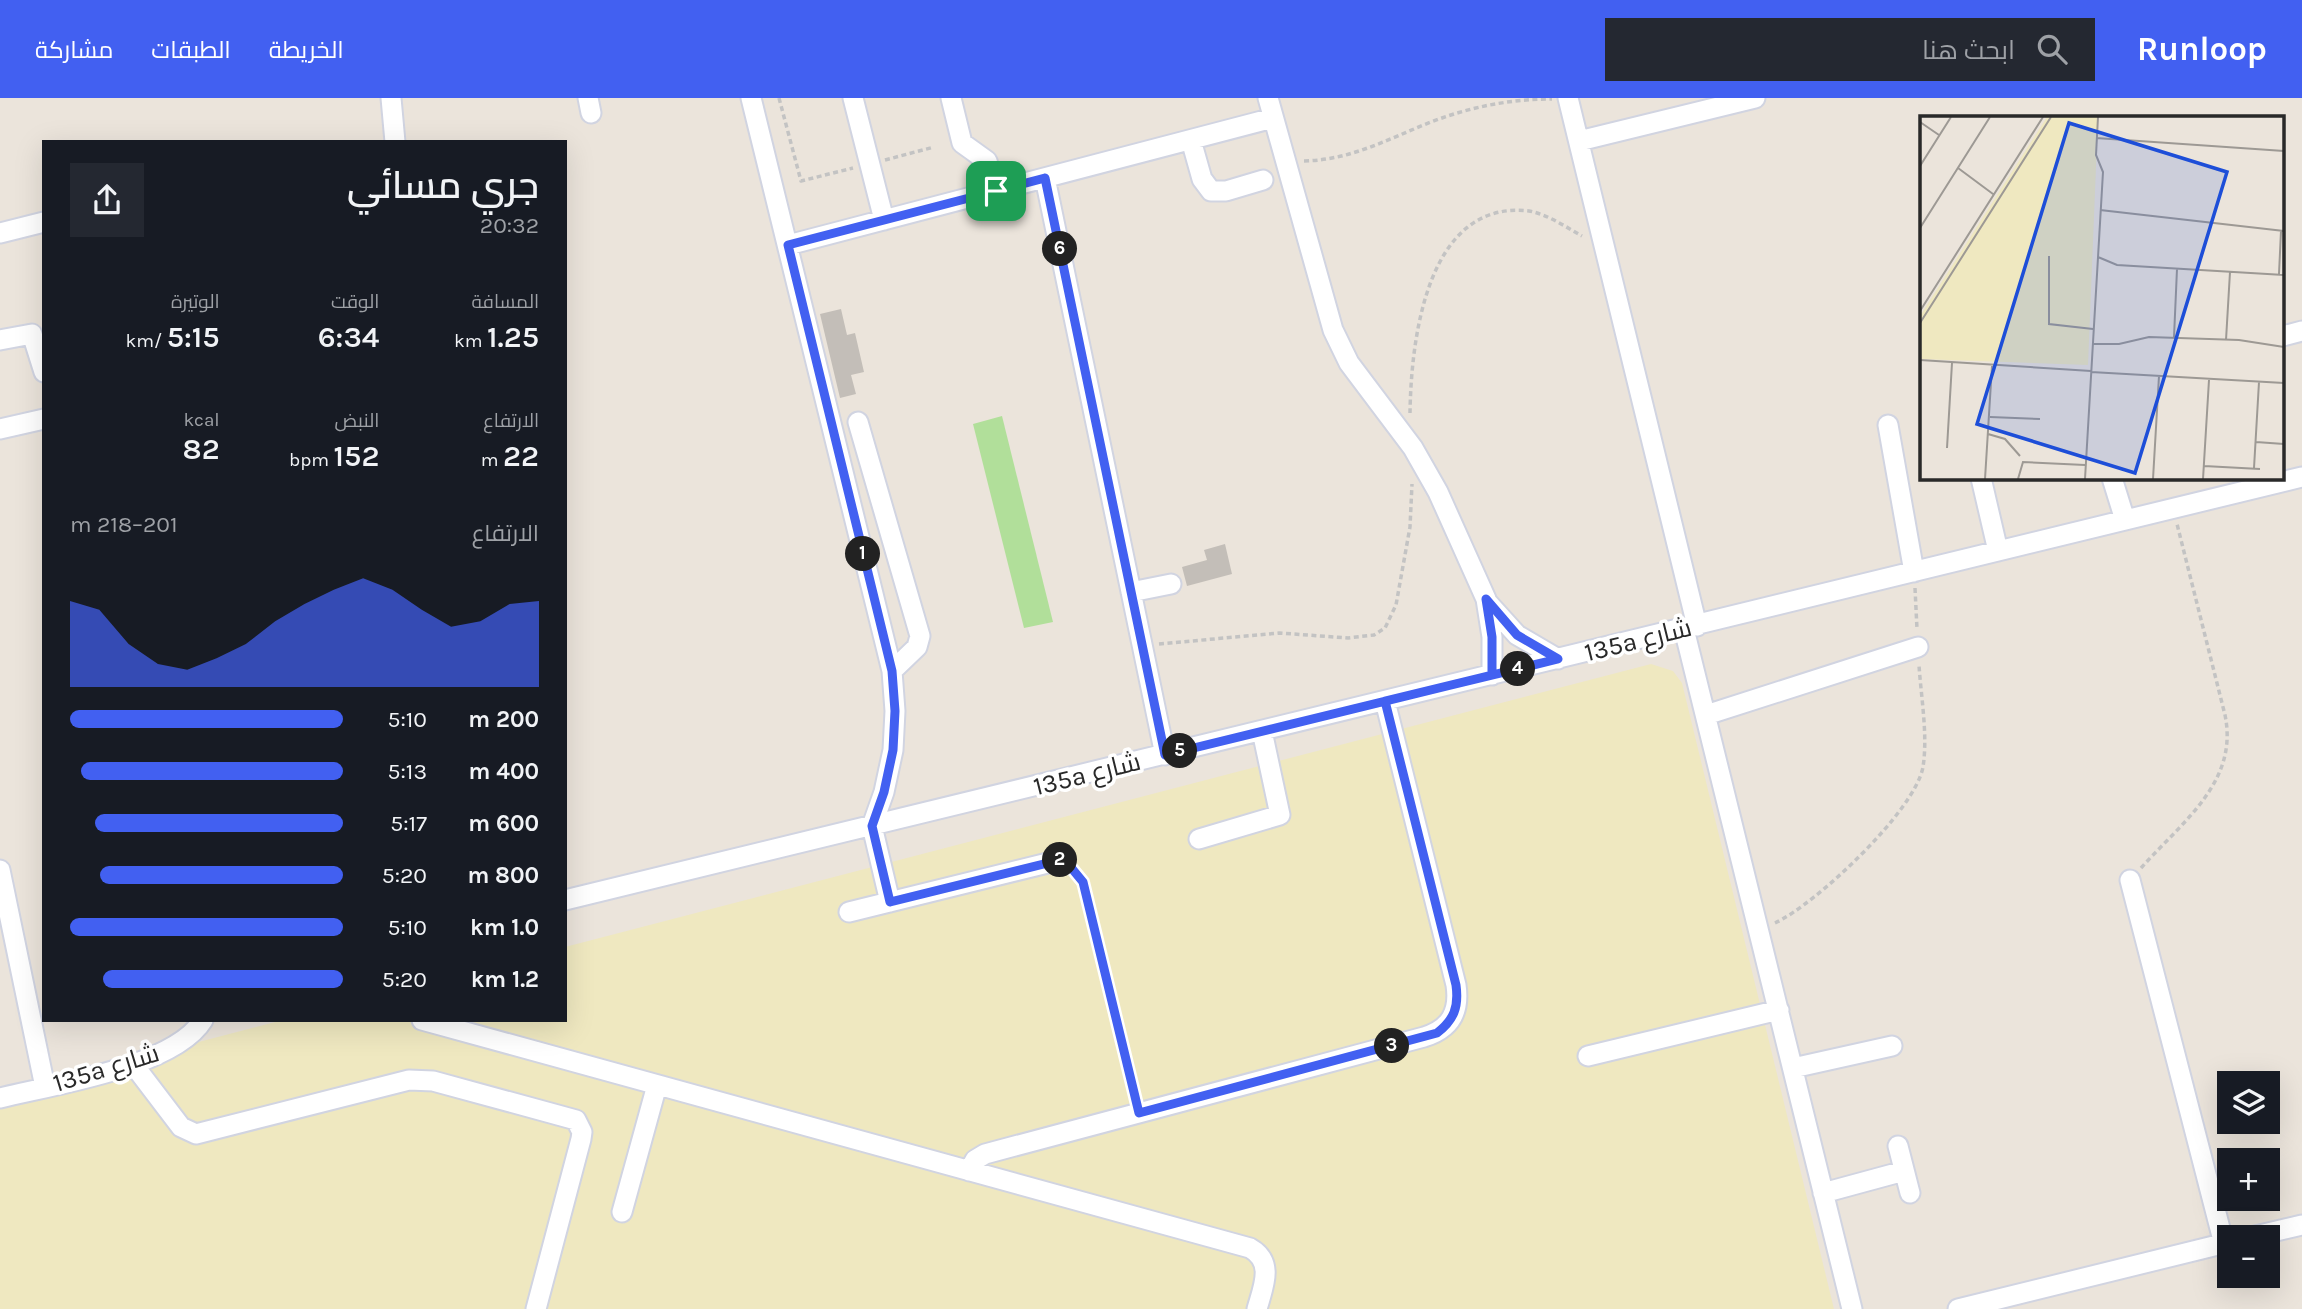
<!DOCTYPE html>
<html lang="ar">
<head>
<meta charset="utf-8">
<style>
	body { margin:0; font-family:Karla,Cairo,sans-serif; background:#242831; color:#f1f3f6; direction:rtl; height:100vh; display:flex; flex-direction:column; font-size:26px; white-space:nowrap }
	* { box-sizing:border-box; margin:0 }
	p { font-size:23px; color:#9ea1a6 }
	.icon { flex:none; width:38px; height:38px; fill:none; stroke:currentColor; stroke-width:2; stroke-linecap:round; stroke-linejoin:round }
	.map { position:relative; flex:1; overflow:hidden; direction:ltr }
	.drawer { position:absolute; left:42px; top:42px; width:525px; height:882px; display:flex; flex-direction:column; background:#171b24; border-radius:0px; box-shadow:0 7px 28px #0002; direction:rtl }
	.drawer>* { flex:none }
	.controls { position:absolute; left:2217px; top:973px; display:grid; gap:14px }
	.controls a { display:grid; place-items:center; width:63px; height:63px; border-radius:0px; background:#171b24; box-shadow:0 7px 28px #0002; font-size:35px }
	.pin { position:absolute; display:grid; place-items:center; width:60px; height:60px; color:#fff; margin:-30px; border-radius:14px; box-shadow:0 4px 10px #0006 }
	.km { position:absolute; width:35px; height:35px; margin:-18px; border-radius:50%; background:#222; color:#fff; font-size:19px; line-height:35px; text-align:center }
	.round { display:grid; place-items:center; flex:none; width:74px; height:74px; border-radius:0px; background:#242831 }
	.headline { display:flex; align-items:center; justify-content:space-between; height:119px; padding:0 28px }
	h1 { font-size:38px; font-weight:600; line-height:52px }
	.metrics { display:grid; grid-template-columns:repeat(3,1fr); gap:10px; height:119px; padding:7px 28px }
	.metrics div { display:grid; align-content:center }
	.metrics b { font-size:30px; font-weight:600 }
	.metrics small { font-size:19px; font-weight:400 }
	.metrics p { font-size:19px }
	.chart { height:196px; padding:14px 28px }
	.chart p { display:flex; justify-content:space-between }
	.chart svg { width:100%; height:126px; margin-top:7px; fill:#4260f1; opacity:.7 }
	ul { padding:0 28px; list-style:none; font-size:23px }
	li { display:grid; grid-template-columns:112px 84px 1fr; align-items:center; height:52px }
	li i { height:18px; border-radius:9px; background:#4260f1 }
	header { display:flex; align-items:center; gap:42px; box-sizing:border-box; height:98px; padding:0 35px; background:#4260f1; color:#fff }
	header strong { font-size:33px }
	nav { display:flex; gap:38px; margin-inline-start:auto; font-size:24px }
	.search { width:490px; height:63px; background:#242831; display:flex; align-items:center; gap:18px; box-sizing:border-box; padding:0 24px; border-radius:0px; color:#9ea1a6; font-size:26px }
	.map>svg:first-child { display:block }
	.green { fill:#b1df9a }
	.sand { fill:#efe8c0 }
	.building { fill:#c3beb8 }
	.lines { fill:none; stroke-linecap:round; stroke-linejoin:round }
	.minor-casing { stroke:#d1d4e1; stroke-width:23 }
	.path { stroke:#c3c3c3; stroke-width:3.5; stroke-dasharray:5 3.5; stroke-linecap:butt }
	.minor { stroke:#fff; stroke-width:19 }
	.route-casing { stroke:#fff; stroke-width:14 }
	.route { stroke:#4260f1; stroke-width:9 }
	.labels { text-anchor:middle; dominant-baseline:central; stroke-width:7; stroke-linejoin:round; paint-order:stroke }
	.street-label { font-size:26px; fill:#292929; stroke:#fff }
	.inset-road { fill:none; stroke:#9d9994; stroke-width:2 }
	.view { fill:#1d4ed8; fill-opacity:0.15; stroke:#1d4ed8; stroke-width:3.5 }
	.inset-edge { fill:none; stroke:#292929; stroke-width:3.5 }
</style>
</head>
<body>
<header>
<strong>Runloop</strong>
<div class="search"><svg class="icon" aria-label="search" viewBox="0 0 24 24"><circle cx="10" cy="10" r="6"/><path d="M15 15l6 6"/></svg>ابحث هنا</div>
<nav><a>الخريطة</a><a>الطبقات</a><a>مشاركة</a></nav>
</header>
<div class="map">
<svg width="2302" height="1211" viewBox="0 0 2302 1211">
	<rect width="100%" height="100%" fill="#ebe4db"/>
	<path class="green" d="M1002,318l51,206 -29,6 -51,-204z"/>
	<path class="sand" d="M1651,566l22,7 9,12 152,626h-1834v-215l283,-74h282v-73z"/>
	<path class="building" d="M841,211l6,26 8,-2 9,39 -13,3 5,19 -16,4 -20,-84z
		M1225,446l7,30 -45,12 -5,-19 25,-7 -3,-10z"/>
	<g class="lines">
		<g class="minor-casing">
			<path id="minor" d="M391,0l4,44
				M588,0l3,15
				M751,0l141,573 3,40 -2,39 -9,42 -12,34 18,76
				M853,0l31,122
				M951,0l11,45 25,18 9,30
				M1268,0l65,232 16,33 64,85 25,44 48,107 6,38v38
				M1568,0l129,528
				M1191,42l11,39 9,12h15l37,-11
				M1579,43l176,-43
				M1045,80l120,577
				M0,135l44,-11
				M788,147l485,-127
				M2283,238l19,-5
				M0,242l32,-6 12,38
				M858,324l62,214 -3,11 -25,24
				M1888,327l26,147
				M0,331l44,-10
				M1981,380l17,73
				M2112,380l13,42
				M1131,494l40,-8
				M1488,505l29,32 41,24
				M1684,531l168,680
				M1706,617l212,-68
				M1199,741l81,-24 -18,-84
				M0,772l45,217
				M2130,782l94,364
				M565,802l1737,-423
				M849,814l215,-53
				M422,922l828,228c25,14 13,39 7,61
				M1588,958l191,-46
				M133,966l48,63 15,7 213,-54 24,1 143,39 6,12 -1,7 -45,170
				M1793,970l99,-22
				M0,1000c52,-13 174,-31 203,-78
				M1898,1048l12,47
				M969,1073l6,-11 10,-6 439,-117c26,-8 36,-25 32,-52l-71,-284
				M1823,1095l81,-22
				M622,1114l35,-127
				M2251,1139l51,-12
				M1958,1211l272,-67"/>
		</g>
		<path class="path" d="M779,0l22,83 52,-13
			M885,62l49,-13
			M1304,63c47,-1 84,-22 127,-39 39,-15 79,-23 121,-23
			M1410,315c1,-71 16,-214 119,-202 18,3 37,16 53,25
			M1915,490l2,41
			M1159,546l120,-11 69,5 26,-3 11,-7 11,-23 14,-78 2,-43
			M2141,770c41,-46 98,-86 84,-153l-48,-191
			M1075,775l8,9 52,215
			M1775,825c41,-19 140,-112 148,-156 5,-32 -2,-70 -4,-102"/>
		<use href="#minor" class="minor"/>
	</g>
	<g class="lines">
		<g class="route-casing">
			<path id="route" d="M996,93l-208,54 104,426 3,40 -2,39 -9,42 -12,34 18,76 174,-43 19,23 56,231 298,-80c17,-13 22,-26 19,-48l-71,-284 173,-42 -41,-24 -31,-36 6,38v38l-327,80 -120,-577 -49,13"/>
		</g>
		<use href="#route" class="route"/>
	</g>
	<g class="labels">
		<g class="street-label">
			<text transform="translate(1638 542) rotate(-14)">135a شارع</text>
			<text transform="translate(1087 676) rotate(-14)">135a شارع</text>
			<text transform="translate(106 970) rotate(-17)">135a شارع</text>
		</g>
	</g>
	<g transform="translate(1920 18)">
		<rect width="364" height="364" fill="#ebe4db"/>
		<path d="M127,1h51l-10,248 -168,-6v-43z" fill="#efe8c0"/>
		<path class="inset-road" d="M0,6l19,13M176,22l188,13M0,50l31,-49M38,52l35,26M180,94l184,21M0,112l70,-111M129,140v68l44,5M178,141l19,8 167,10M359,158l2,-43M0,195l123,-194M0,207l131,-206M254,221l3,-68M306,224l4,-68M172,228h27l30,-7 90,3 45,7M0,244l171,11M171,256l193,11M70,301l50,2M68,318l17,5 15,17M336,326l28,2M27,332l5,-85M284,350l56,3M334,352l5,-86M65,363l7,-113M98,363l5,-17 62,3M165,363l18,-307 -7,-17 2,-38M233,363l6,-103M283,363l6,-99"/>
		<path class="view" d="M149,7l158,49 -92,301 -158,-49z"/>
		<rect width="364" height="364" class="inset-edge"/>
	</g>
</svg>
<div class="controls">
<a><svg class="icon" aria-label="layers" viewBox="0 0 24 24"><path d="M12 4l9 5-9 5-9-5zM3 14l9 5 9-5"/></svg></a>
<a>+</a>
<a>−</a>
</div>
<div class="pin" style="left:996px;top:93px;background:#1e9e55"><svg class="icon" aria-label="arrive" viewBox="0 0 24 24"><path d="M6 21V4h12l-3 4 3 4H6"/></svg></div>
<b class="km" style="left:863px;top:456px">1</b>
<b class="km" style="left:1060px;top:762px">2</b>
<b class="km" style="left:1392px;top:948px">3</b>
<b class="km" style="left:1518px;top:571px">4</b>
<b class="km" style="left:1180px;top:653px">5</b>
<b class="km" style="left:1060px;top:151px">6</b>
<section class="drawer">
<div class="headline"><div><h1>جري مسائي</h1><p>20:32</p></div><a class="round"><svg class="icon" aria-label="share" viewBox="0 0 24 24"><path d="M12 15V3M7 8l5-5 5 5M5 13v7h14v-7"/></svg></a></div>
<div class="metrics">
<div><p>المسافة</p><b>1.25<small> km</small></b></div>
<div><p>الوقت</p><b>6:34</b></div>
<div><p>الوتيرة</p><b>5:15<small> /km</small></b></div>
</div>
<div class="metrics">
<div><p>الارتفاع</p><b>22<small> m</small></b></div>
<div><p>النبض</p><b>152<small> bpm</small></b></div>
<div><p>kcal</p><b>82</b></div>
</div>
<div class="chart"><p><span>الارتفاع</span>201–218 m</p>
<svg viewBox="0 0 160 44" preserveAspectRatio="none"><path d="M0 44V14L10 17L20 29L30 36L40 38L50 34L60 29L70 21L80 15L90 10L100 6L110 10L120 17L130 23L140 21L150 15L160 14V44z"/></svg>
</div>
<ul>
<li><b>200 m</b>5:10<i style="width:100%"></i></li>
<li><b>400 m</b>5:13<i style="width:96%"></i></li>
<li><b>600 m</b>5:17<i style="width:91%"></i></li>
<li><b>800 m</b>5:20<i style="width:89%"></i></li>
<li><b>1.0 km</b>5:10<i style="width:100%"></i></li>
<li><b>1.2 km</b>5:20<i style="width:88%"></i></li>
</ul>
</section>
</div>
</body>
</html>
